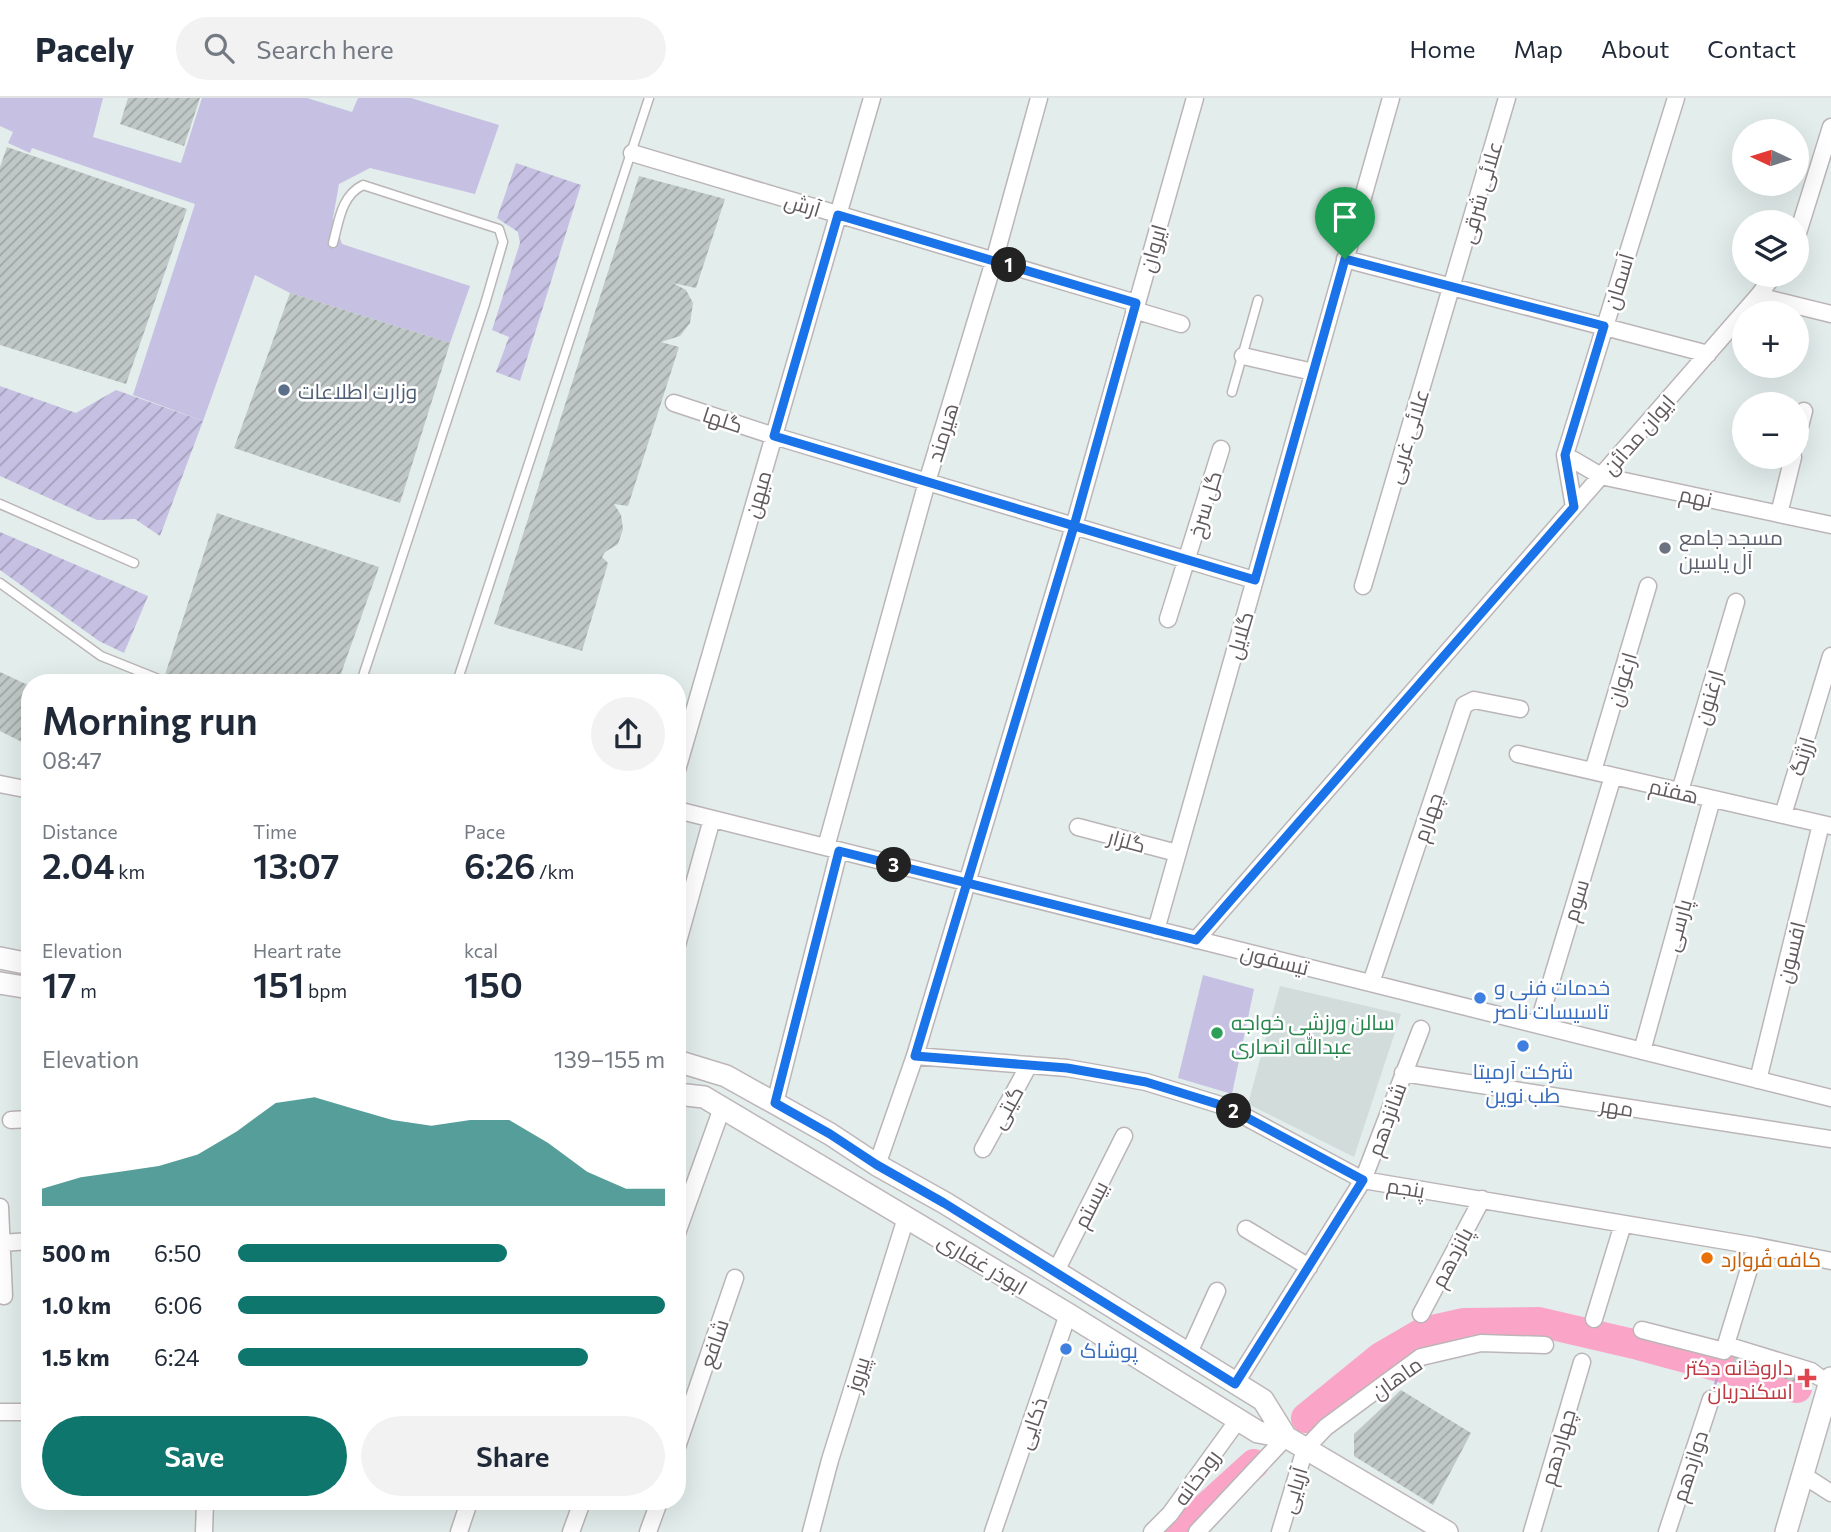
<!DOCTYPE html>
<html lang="en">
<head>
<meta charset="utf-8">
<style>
	body { margin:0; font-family:Commissioner,Cairo,sans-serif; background:#f2f2f3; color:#1f2937; height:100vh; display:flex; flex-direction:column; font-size:26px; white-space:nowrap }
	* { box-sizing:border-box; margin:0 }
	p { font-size:23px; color:#747a83 }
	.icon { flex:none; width:38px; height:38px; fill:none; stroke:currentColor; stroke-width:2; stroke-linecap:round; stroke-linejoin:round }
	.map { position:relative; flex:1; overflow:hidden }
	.drawer { position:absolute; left:21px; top:576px; width:665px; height:836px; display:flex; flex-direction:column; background:#fff; border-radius:28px; box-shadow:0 7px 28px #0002 }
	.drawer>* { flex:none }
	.needle { width:46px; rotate:274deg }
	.controls { position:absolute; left:1732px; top:21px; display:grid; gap:14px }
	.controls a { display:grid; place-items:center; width:77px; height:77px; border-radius:50%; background:#fff; box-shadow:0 7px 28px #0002; font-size:35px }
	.pin { position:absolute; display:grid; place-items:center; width:60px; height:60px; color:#fff; margin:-72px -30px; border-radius:50% 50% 50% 0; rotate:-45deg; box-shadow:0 0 7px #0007 }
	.pin .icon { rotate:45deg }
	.km { position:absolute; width:35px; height:35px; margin:-18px; border-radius:50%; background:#222; color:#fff; font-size:19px; line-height:35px; text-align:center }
	.round { display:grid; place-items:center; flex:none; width:74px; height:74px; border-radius:37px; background:#f2f2f3 }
	.summary { display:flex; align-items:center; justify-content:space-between; height:119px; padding:0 21px }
	h1 { font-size:38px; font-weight:600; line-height:52px }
	.metrics { display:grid; grid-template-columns:repeat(3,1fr); gap:10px; height:119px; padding:7px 21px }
	.metrics div { display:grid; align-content:center }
	.metrics b { font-size:35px; font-weight:600 }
	.metrics small { font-size:19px; font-weight:400 }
	.metrics p { font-size:19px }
	.chart { height:196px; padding:14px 21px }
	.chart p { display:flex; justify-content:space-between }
	.chart svg { width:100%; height:126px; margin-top:7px; fill:#0f766e; opacity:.7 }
	.primary-button { display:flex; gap:14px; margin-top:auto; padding:14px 21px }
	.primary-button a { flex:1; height:80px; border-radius:42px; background:#0f766e; color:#fff; font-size:28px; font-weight:600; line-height:80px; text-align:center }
	.primary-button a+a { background:#f2f2f3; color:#1f2937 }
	ul { padding:0 21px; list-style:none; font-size:23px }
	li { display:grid; grid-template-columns:112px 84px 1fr; align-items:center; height:52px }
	li i { height:18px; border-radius:9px; background:#0f766e }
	header { display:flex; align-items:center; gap:42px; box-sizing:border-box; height:98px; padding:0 35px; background:#fff; border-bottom:2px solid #e0e1e3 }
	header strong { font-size:33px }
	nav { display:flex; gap:38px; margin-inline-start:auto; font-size:24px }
	.search { width:490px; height:63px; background:#f2f2f3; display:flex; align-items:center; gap:18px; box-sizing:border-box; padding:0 24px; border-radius:38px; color:#747a83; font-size:26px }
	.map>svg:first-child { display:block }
	.education { fill:#d1dcdb }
	.grass { fill:#c6c0e3 }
	.garden { fill:url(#garden-furrows) }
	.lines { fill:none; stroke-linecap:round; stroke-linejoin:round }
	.river { stroke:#faa5c7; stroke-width:30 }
	.building { fill:url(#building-hatch) }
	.lane-casing { stroke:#bcb5b7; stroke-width:11 }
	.street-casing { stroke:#bcb5b7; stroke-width:19 }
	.secondary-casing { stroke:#beb6b8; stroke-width:24 }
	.path { stroke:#b9a4d4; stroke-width:2.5; stroke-dasharray:7 3.5; stroke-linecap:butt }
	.lane { stroke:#fff; stroke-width:8 }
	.street { stroke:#fff; stroke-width:16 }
	.secondary { stroke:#fff; stroke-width:21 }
	.route-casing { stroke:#fff; stroke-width:14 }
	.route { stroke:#1a73e8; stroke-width:9 }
	.service-dot { fill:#5c6f8a; stroke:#fff; stroke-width:2.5 }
	.worship-dot { fill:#6b7280; stroke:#fff; stroke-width:2.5 }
	.shop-dot { fill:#3f7fe0; stroke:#fff; stroke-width:2.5 }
	.leisure-dot { fill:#2e9e5b; stroke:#fff; stroke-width:2.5 }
	.food-dot { fill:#e8710a; stroke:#fff; stroke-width:2.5 }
	.health-dot { fill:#e0444e; stroke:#fff; stroke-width:2.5 }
	.labels { text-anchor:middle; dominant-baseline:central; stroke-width:5; stroke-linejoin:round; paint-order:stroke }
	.street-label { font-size:21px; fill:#625b5d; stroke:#fff }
	.service-label { font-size:21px; fill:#4e5e75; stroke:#fff; text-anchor:start }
	.worship-label { font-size:21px; fill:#5b616d; stroke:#fff; text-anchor:start }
	.shop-label { font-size:21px; fill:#366cbe; stroke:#fff; text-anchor:start }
	.leisure-label { font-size:21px; fill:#27864d; stroke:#fff; text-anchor:start }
	.food-label { font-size:21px; fill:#c56008; stroke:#fff; text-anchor:start }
	.health-label { font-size:21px; fill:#be3a42; stroke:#fff; text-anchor:end }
</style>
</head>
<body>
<header>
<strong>Pacely</strong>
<div class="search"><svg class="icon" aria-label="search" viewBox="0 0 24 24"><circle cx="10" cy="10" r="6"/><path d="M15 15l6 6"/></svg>Search here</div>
<nav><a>Home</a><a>Map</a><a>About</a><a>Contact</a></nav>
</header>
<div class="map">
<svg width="1831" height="1434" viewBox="0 0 1831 1434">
	<defs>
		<pattern id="garden-furrows" width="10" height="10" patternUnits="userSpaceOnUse" patternTransform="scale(1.75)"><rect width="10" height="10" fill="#c6c0e3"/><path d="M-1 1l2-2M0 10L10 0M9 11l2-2" fill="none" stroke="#a49fbb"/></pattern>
		<pattern id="building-hatch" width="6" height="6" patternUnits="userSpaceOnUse" patternTransform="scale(1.75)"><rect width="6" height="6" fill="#bfc8c6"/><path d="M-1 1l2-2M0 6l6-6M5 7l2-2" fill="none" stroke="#9fa5a4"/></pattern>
	</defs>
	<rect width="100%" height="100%" fill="#e2edec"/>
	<path class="education" d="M1280,888l121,28 -47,143 -106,-53z"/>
	<path class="grass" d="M0,0h103l-10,39 88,26 21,-65h105l45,14 6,-14h53l88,27 -24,69 -105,-26 -31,16 -6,34 9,26 128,42 -20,57 -160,-50 -35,-18 -52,146 -70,-26 62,-191 -163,-56 -2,5 -22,-10 5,-11 -13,-6z
		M1203,877l51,14 -22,105 -54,-16z"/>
	<path class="garden" d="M516,65l65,22 -61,196 -24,-9 13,-35 -17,-7 28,-87 -2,-11 -21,-14z
		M0,288l76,27 40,-23 87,31 -43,115 -25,-17 -38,1 -97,-44z
		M0,434l148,64 -24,57 -25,-12 -99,-71z"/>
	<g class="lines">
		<path class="river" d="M1306,1320l75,-61 43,-25 40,-9 75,-1 99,23 159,43
			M1179,1434l75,-68"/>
	</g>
	<path class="building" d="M128,0h72l-16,48 -64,-22z
		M7,49l180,62 -61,175 -126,-39v-178z
		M639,78l86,23 -29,89 -23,-5 13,7 7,13 -3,20 -10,13 -19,6 18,5 -51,159 -14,-2 7,11 2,14 -5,15 -13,8 -3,5 6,6 -26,88 -88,-27z
		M290,195l160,50 -50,160 -166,-55z
		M217,415l162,54 -41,115h-158l-16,-4z
		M0,574l30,14v60l-30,-15z
		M1736,1253l73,22 -3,12 -74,-22z
		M1401,1292l70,43 -38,72 -79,-49v-22z"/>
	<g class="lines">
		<g class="lane-casing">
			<path id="lane" d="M333,145c6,-22 8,-47 30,-58l136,44 4,13 -18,62 -124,378
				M1232,294l26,-92
				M0,406l134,59
				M0,485l101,73 65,26
				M457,584l192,-584"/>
		</g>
		<g class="street-casing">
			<path id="street" d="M632,55l504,150
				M1797,138l34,-109
				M1345,161l363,95
				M1758,198l73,18
				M1134,212l47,14
				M1243,258l70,16
				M674,305l100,33 480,144
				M1797,340l7,-27
				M1565,357l36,21 230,49
				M1574,409l-9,-52 111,-357
				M1779,416l14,-57
				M1363,488l144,-488
				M1168,521l53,-170
				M1518,656l313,72
				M677,672l195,-672
				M1593,673l55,-185
				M0,686l30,6
				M1680,693l56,-189
				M677,712l1154,288
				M1783,717l48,-159
				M1078,729l99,26
				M826,749l101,-365 67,-221 45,-163
				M1156,832l235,-832
				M1196,842l562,-644 16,-21
				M677,847l35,-126
				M1371,885l93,-278 10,-5 46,9
				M1538,927l75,-249
				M1642,953l70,-252
				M915,958l152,12 79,14 81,25 136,73 393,66 75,15
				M1403,975l428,66
				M1758,982l63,-256
				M775,1005l64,-252
				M11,1022l19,-1
				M983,1051l46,-84
				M877,1067l38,-109 159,-530 121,-428
				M0,1109l4,89
				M1246,1131l63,38
				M677,1135l45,-125
				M2,1145l28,-2
				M1055,1175l69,-137
				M1421,1216l61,-115
				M1594,1221l29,-95
				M1642,1232l82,21 32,-105
				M1726,1247l85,26 8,6 12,4
				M1188,1257l29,-64
				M1235,1286l128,-204 58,-151
				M0,1314h30
				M677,1349l58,-169
				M1803,1377l28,18
				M204,1434l1,-30
				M459,1434l10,-30
				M571,1434l11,-30
				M648,1434l11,-30
				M811,1434l19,-72 76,-242
				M993,1434l75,-218
				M1152,1434l18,-18 68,-94
				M1197,1434l89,-95
				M1280,1434l25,-83 21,-22 95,-70 60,-14 64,2
				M1532,1434l50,-170
				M1667,1434l44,-133"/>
		</g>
		<g class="secondary-casing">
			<path id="secondary" d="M0,860l30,6
				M0,885l30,5
				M677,963l49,15 104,58 47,31 68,38 318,197 23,37
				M677,996l27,3 364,217 190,118 28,5 161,95
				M1786,1434l45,-154"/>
		</g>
		<path class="path" d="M1715,1287l5,-17"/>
		<use href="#lane" class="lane"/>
		<use href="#street" class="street"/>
		<use href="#secondary" class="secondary"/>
	</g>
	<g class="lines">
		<g class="route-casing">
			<path id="route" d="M1345,161l-90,321 -481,-144 64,-221 298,88 -62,223 -159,530 152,12 79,14 81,25 136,73 -128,204 -291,-181 -67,-38 -47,-31 -55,-31 64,-252 357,89 378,-433 -9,-52 39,-129 -259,-67"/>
		</g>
		<use href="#route" class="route"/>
	</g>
	<circle class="service-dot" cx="284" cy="292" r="7"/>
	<circle class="worship-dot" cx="1665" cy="450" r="7"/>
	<g class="shop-dot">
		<circle cx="1480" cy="900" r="7"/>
		<circle cx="1523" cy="948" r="7"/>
		<circle cx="1066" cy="1251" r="7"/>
	</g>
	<circle class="leisure-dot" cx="1217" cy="935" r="7"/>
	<circle class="food-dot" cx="1707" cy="1160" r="7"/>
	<path class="health-dot" d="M1803.5 1269.5h7v7h7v7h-7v7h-7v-7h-7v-7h7z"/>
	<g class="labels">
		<g class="street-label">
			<text transform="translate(1480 94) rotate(-74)">علائی شرقی</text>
			<text transform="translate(803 106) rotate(17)">آرش</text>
			<text transform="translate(1152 150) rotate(-74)">ایروان</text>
			<text transform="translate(1618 183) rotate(-73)">آسمان</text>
			<text transform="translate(723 321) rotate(18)">گلها</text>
			<text transform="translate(942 334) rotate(-73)">هیرمند</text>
			<text transform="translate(1638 336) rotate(-49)">ایوان مدائن</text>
			<text transform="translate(1407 338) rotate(-73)">علائی غربی</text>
			<text transform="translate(757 396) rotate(-74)">میهن</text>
			<text transform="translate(1696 398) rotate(12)">نهم</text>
			<text transform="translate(1204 406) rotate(-73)">گل سرخ</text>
			<text transform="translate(1239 537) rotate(-74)">گلایل</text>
			<text transform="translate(1621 581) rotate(-73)">ارغوان</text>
			<text transform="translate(1708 599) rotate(-74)">ارغنون</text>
			<text transform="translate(1801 658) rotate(-73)">ارژنگ</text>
			<text transform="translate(1674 692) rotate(13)">هفتم</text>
			<text transform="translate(1427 719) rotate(-71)">چهارم</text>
			<text transform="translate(1127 742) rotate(15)">گلزار</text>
			<text transform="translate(1575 802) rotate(-73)">سوم</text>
			<text transform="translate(1677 827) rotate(-75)">پارسی</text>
			<text transform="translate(1790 854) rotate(-76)">افسون</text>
			<text transform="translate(1275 861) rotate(14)">تیسفون</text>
			<text transform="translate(1617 1008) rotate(9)">مهر</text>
			<text transform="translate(1006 1009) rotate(-61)">گیتی</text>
			<text transform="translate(1386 1021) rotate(-70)">شانزدهم</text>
			<text transform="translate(1406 1089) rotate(9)">پنجم</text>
			<text transform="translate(1090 1106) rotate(-63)">بیستم</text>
			<text transform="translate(1451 1159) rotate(-62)">پانزدهم</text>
			<text transform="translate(983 1165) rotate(31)">ابوذر غفاری</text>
			<text transform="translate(713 1245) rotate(-71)">شافع</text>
			<text transform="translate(857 1276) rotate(-73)">پیروز</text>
			<text transform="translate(1396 1279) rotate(-35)">ماهان</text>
			<text transform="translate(1031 1325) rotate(-71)">ذکایی</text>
			<text transform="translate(1557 1349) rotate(-74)">چهاردهم</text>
			<text transform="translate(1689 1368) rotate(-72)">دوازدهم</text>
			<text transform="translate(1196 1379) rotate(-54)">رودخانه</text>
			<text transform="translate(1293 1392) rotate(-73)">آریایی</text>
		</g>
		<g class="service-label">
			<text x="298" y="292">وزارت اطلاعات</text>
		</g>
		<g class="worship-label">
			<text x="1679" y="438">مسجد جامع<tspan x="1679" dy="24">آل یاسین</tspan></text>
		</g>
		<g class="shop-label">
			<text x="1494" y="888">خدمات فنی و<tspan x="1494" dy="24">تاسیسات ناصر</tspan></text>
			<text x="1523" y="972" text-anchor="middle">شرکت آرمیتا<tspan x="1523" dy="24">طب نوین</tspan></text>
			<text x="1080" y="1251">پوشاک</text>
		</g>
		<g class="leisure-label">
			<text x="1231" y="923">سالن ورزشی خواجه<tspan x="1231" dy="24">عبدالله انصاری</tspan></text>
		</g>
		<g class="food-label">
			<text x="1721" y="1160">کافه فُروارد</text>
		</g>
		<g class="health-label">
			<text x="1793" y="1268">داروخانه دکتر<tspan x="1793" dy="24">اسکندریان</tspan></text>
		</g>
	</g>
</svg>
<div class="controls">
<a><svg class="needle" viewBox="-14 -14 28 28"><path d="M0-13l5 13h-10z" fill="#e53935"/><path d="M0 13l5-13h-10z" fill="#747a83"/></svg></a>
<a><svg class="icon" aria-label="layers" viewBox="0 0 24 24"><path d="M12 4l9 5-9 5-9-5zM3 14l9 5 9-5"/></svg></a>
<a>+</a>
<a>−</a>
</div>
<div class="pin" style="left:1345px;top:161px;background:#1e9e55"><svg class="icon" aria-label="arrive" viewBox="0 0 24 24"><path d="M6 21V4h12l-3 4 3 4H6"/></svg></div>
<b class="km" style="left:1009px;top:167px">1</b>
<b class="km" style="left:1234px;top:1013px">2</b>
<b class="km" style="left:894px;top:767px">3</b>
<section class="drawer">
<div class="summary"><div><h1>Morning run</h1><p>08:47</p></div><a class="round"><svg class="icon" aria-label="share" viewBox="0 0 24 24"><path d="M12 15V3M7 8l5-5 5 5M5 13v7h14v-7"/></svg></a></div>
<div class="metrics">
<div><p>Distance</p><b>2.04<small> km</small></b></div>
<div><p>Time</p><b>13:07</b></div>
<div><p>Pace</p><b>6:26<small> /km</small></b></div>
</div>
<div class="metrics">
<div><p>Elevation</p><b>17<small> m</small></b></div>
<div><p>Heart rate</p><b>151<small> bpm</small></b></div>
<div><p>kcal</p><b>150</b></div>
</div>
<div class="chart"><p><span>Elevation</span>139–155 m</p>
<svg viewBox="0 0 160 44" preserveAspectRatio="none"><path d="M0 44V38L10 34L20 32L30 30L40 26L50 18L60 8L70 6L80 10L90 14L100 16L110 14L120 14L130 22L140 32L150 38L160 38V44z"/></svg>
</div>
<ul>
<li><b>500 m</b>6:50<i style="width:63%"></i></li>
<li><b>1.0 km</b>6:06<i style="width:100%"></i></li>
<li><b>1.5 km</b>6:24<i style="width:82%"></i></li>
</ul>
<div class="primary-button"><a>Save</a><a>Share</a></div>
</section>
</div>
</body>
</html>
